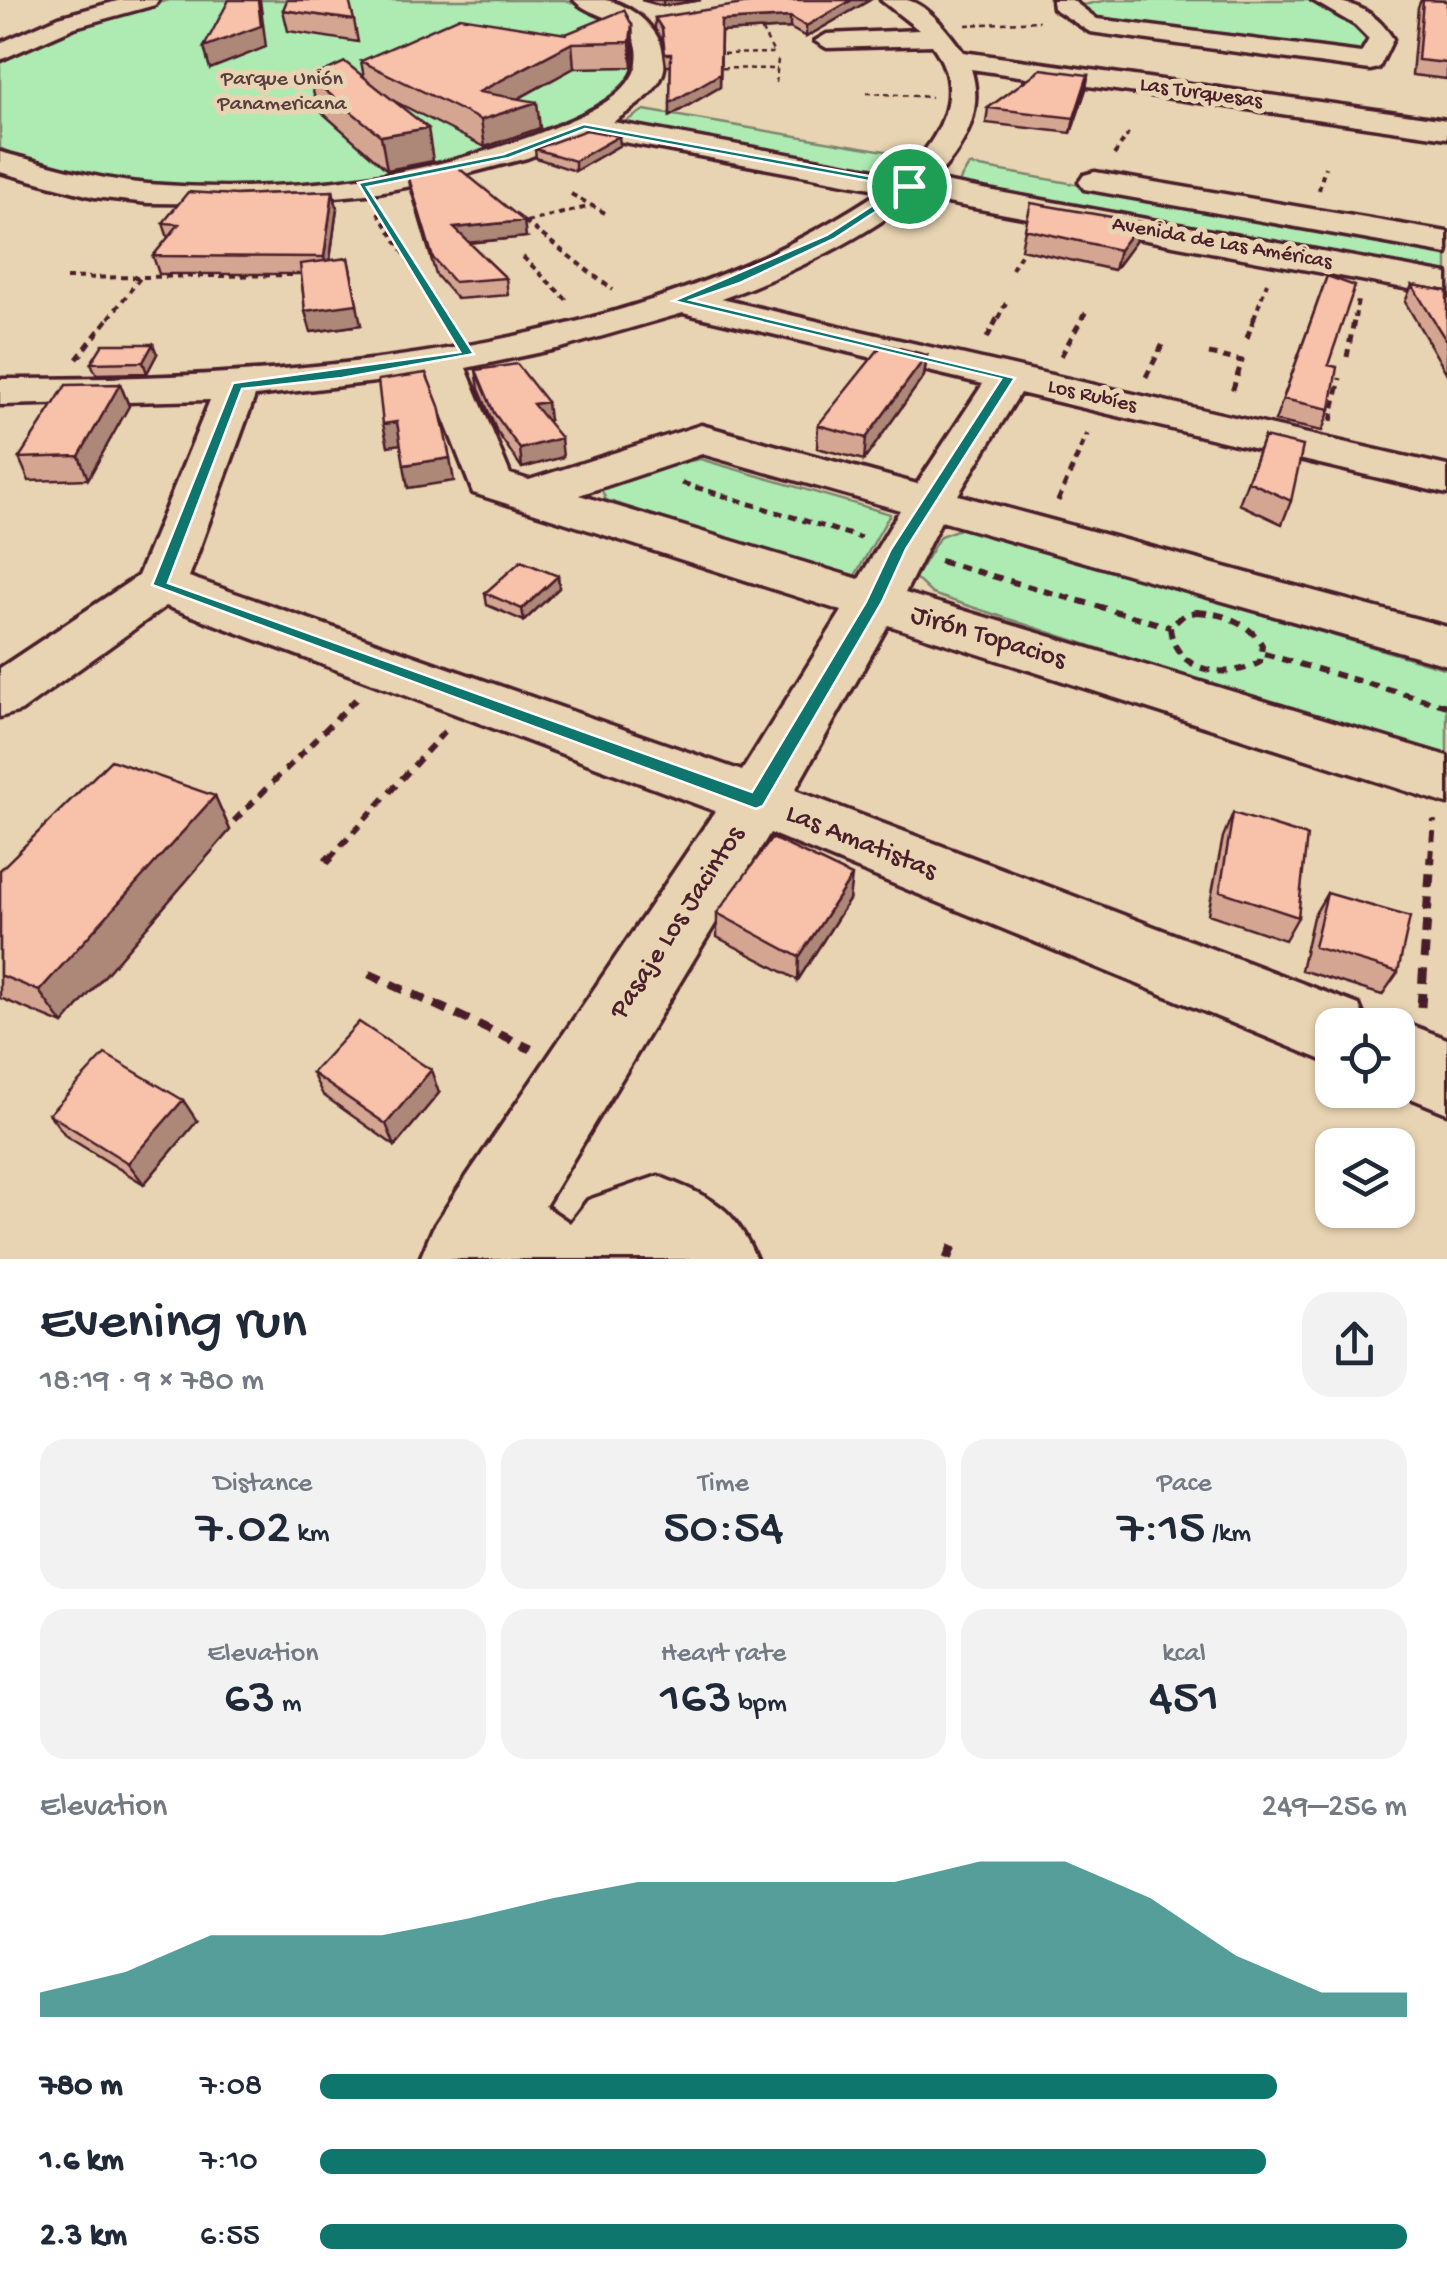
<!DOCTYPE html>
<html lang="en">
<head>
<meta charset="utf-8">
<style>
	body { margin:0; font-family:"Gochi Hand",sans-serif; background:#f2f2f3; color:#1f2937; height:100vh; display:flex; flex-direction:column; font-size:38px; white-space:nowrap }
	* { box-sizing:border-box; margin:0 }
	p { font-size:32px; color:#747a83 }
	.icon { flex:none; width:55px; height:55px; fill:none; stroke:currentColor; stroke-width:2; stroke-linecap:round; stroke-linejoin:round }
	.map { position:relative; height:1259px; overflow:hidden }
	.details { display:flex; flex-direction:column; background:#fff; flex:1 }
	.details>* { flex:none }
	.fabs { position:absolute; left:1315px; top:1008px; display:grid; gap:20px }
	.fabs a { display:grid; place-items:center; width:100px; height:100px; border-radius:20px; background:#fff; box-shadow:0 2px 8px #0004; font-size:50px }
	.pin { position:absolute; display:grid; place-items:center; width:85px; height:85px; color:#fff; margin:-42px; border:5px solid #fff; border-radius:50%; box-shadow:0 2px 10px #0007 }
	.round { display:grid; place-items:center; flex:none; width:105px; height:105px; border-radius:30px; background:#f2f2f3 }
	.overview { display:flex; align-items:center; justify-content:space-between; height:170px; padding:0 40px }
	h1 { font-size:55px; font-weight:600; line-height:75px }
	.metrics { display:grid; grid-template-columns:repeat(3,1fr); gap:15px; height:170px; padding:10px 40px }
	.metrics div { display:grid; align-content:center; border-radius:25px; background:#f2f2f3; text-align:center }
	.metrics b { font-size:50px; font-weight:600 }
	.metrics small { font-size:28px; font-weight:400 }
	.metrics p { font-size:28px }
	.chart { height:280px; padding:20px 40px }
	.chart p { display:flex; justify-content:space-between }
	.chart svg { width:100%; height:180px; margin-top:10px; fill:#0f766e; opacity:.7 }
	ul { padding:0 40px; list-style:none; font-size:32px }
	li { display:grid; grid-template-columns:160px 120px 1fr; align-items:center; height:75px }
	li i { height:25px; border-radius:12px; background:#0f766e }
	.map>svg:first-child { display:block }
	.green { fill:#aeebb2; stroke:#7c856e; stroke-width:2.5 }
	.lines { fill:none; stroke-linecap:round; stroke-linejoin:round }
	.minor-casing { stroke:#4a1f2b; stroke-width:7 }
	.path-far4 { stroke:#4a1f2b; stroke-width:2.5; stroke-dasharray:5 4; stroke-linecap:butt }
	.path-far3 { stroke:#4a1f2b; stroke-width:4; stroke-dasharray:6 5; stroke-linecap:butt }
	.path-far2 { stroke:#4a1f2b; stroke-width:5; stroke-dasharray:8 6; stroke-linecap:butt }
	.path-far1 { stroke:#4a1f2b; stroke-width:6; stroke-dasharray:10 8; stroke-linecap:butt }
	.path { stroke:#4a1f2b; stroke-width:9; stroke-dasharray:14 10; stroke-linecap:butt }
	.minor { fill:#e8d4b2; fill-rule:evenodd }
	.wall { fill:#d4a692; stroke:#4a1f2b; stroke-width:2.5 }
	.shaded-wall { fill:#ad8777; stroke:#4a1f2b; stroke-width:2.5 }
	.building { fill:#f7c1aa; stroke:#4a1f2b; stroke-width:2.5 }
	.route { fill:#0f766e; stroke:#fff; stroke-width:2.5; fill-rule:evenodd }
	.labels { text-anchor:middle; dominant-baseline:central; stroke-width:10; stroke-linejoin:round; paint-order:stroke }
	.far-park-label { font-size:22px; fill:#593e3f; stroke:#e8d4b2 }
	.far-street-label { font-size:22px; fill:#4a1f2b; stroke:#e8d4b2 }
	.street-label { font-size:28px; fill:#4a1f2b; stroke:#e8d4b2 }
</style>
</head>
<body>
<div class="map">
<svg width="1447" height="1259" viewBox="0 0 1447 1259">
	<rect width="100%" height="100%" fill="#e8d4b2"/>
	<filter id="ink" filterUnits="userSpaceOnUse"><feTurbulence type="fractalNoise" baseFrequency=".01" numOctaves="2"/><feDisplacementMap in="SourceGraphic" scale="20" xChannelSelector="R" yChannelSelector="G"/><feConvolveMatrix kernelMatrix="1 2 1 2 8 2 1 2 1" color-interpolation-filters="sRGB"/></filter>
	<g filter="url(#ink)">
		<path class="green" d="M169,0h395c182,60 -24,140 -99,159 -126,31 -346,51 -465,-11v-85l53,-29z
			M1108,0h204l21,8 37,29 -7,21 -265,-35 -25,-16z
			M644,110l253,43 -19,19 -258,-47z
			M969,165l478,86v28l-493,-89z
			M700,459l190,55 -37,65 -247,-79 -5,-12 8,-11z
			M965,527l482,142v93l-515,-168 -17,-16 25,-42z"/>
		<g class="lines">
			<g class="minor-casing">
				<path id="minor" d="M121,0h37l-3,5 -80,22 -75,33v-17l59,-26z
					M574,0c10,0 21,0 31,0 31,5 68,40 58,73 -7,22 -33,37 -50,49l289,53c38,-35 65,-83 30,-130l-105,3 -12,-7 12,-7 92,-4 -38,-30c7,0 18,0 26,0 22,5 44,35 56,52l484,68v18l-476,-69c14,43 -8,81 -38,111l514,94v22l-532,-99c-56,45 -127,77 -194,102l726,167v28l-427,-101 -62,102 489,132v38l-506,-144 -36,72 542,163v48l-559,-179 -93,165 564,215 8,20h-35v39l-562,-231 -225,373 25,17 18,-23 70,-24c53,22 75,28 98,83h-336l13,-31 26,-40 256,-377 -549,-205 -145,105 -21,6v-49l138,-92 72,-176 -210,5v-26c288,1 637,-23 882,-189l-296,-55 -59,23 -88,23 -72,13 -106,10 -113,-1 -54,-6 -94,-25v-20c52,13 93,27 148,32 139,11 295,-7 423,-64 29,-13 72,-33 66,-72 -4,-30 -47,-30 -63,-48zM683,313l300,71 -66,100 -216,-59 -172,55 -19,-6 -44,-106 95,-20zM427,376l46,117 369,118 -100,160 -553,-194 66,-181zM702,454l198,56 -41,69 -280,-84z
					M1052,0h20l25,19 264,34 8,-14 -14,-14 -43,-25c35,0 61,7 81,39l-14,29 -9,2 -280,-38 -37,-24z
					M1095,172l352,60v22l-363,-65 -5,-7 5,-7z
					M1398,1020l49,19v74l-56,-23h7v-65h-13z"/>
			</g>
			<path class="path-far4" d="M966,25l73,-4
				M714,54l60,-1 -13,-24
				M713,68l64,1
				M776,83l2,-24
				M867,93l64,4
				M1126,138l4,-6"/>
			<path class="path-far3" d="M1114,155l13,-19
				M1319,190l6,-23
				M571,194l34,19
				M378,212l67,106
				M516,215l97,75
				M526,222l66,-16
				M523,257l46,45
				M1012,269l15,-25
				M66,278l227,-3
				M109,318l31,-40
				M998,318l10,-19
				M1083,318l4,-8
				M1254,318l13,-35
				M1355,318l3,-18"/>
			<path class="path-far2" d="M443,315l8,13
				M987,338l12,-23
				M1247,338l8,-23
				M1209,354l33,7 -11,34
				M1061,356l23,-41
				M1347,357l8,-42
				M77,359l34,-44
				M1146,377l18,-35
				M1331,421l9,-43
				M682,483l179,55
				M1058,501l29,-67"/>
			<path class="path-far1" d="M940,561l230,66
				M1197,612c27,2 50,9 65,33l-2,17c-35,19 -86,10 -90,-35l15,-13z
				M1264,654l183,52
				M234,821l123,-123
				M329,859l117,-129
				M1431,859l3,-39"/>
			<path class="path" d="M326,862l5,-5
				M369,974l162,75
				M1421,1007l10,-150
				M947,1259l6,-15"/>
			<use href="#minor" class="minor"/>
		</g>
		<path class="wall" d="M641,0h60l-38,6z
			M870,0l-64,37 -16,-9 -69,4 -1,55 -50,29 1,-50h-5l-4,-26 -7,-11v-11z
			M1421,0l26,1v78l-35,-4 6,-68z
			M283,10l71,10 4,22 -70,-11z
			M632,25l1,24 -1,18 -58,1 -56,31 22,29 -55,19 -93,-47 41,61 -46,9 -70,-62 -7,-30 54,-1 -3,-16z
			M1088,75l-2,14 -15,44 -85,-10 2,-15z
			M620,145l-45,26 -39,-13 -1,-9z
			M408,175l118,62 -57,6 37,35 2,17 -51,4 -21,-24 -25,-85z
			M333,191l4,17 -7,52 31,65 -50,7 -6,-21 -4,-37h-142l-6,-18 15,-18 -5,-15 74,-28z
			M1140,222l-5,20 -21,28 -93,-21 4,-20z
			M1327,276l1,89 2,44 -8,22 -47,-10z
			M1412,285l35,6v83l-42,-72z
			M157,354l-10,19 -51,1 -5,-11z
			M927,355l-3,21 -60,84 -47,-12 1,-23z
			M476,370l73,50 -2,1 16,36 -41,11 -25,-36 -18,-43z
			M120,384l9,22 -41,73 -59,2 -10,-23z
			M1264,437l27,64 -9,23 -43,-20z
			M558,576l1,12 -35,33 -37,-16 -2,-12z
			M215,796l15,34 -167,194 -63,-26v-128z
			M1233,813l65,104 -13,23 -77,-26 15,-77z
			M1327,893l71,79 -16,23 -81,-25 12,-53z
			M849,900l-51,80 -81,-43v-24z
			M312,1073l127,20 -44,53 -72,-51z
			M49,1114l148,7 -53,63 -78,-48z"/>
		<path class="shaded-wall" d="M258,0h2l6,47 -56,22 -6,-22z
			M663,0h38l-38,6z
			M852,0h18l-64,37v-11z
			M790,17v11l-69,4 -1,55 -50,29v-13l51,-82z
			M632,25l1,24 -1,18 -2,-25z
			M572,43l2,25 -92,50 -3,-26z
			M1088,75l-2,14 -15,44 3,-15z
			M537,102l3,26 -55,19 -4,-27z
			M428,128l5,33 -46,9 -6,-34z
			M619,136l1,9 -45,26v-10z
			M333,191l4,17 -9,66 -4,-17z
			M524,221l2,16 -70,7 -2,-16z
			M1140,222l-5,20 -21,28 5,-20z
			M348,258l13,67 -50,7 -6,-21z
			M153,344l4,10 -10,19 -4,-11z
			M927,355l-3,21 -60,84 2,-22z
			M120,384l9,22 -41,73 -9,-23z
			M547,402l2,18 -13,3 -3,-19z
			M397,422l5,22 -14,2 -5,-22z
			M561,438l2,19 -41,11 -2,-19z
			M450,458l4,23 -46,7 -4,-23z
			M558,576l1,12 -35,33 -2,-12z
			M215,796l15,34 -167,194 -24,-33z
			M852,876l-3,24 -51,80 1,-23z
			M431,1070l8,23 -44,53 -9,-22z
			M183,1100l14,21 -53,63 -16,-21z"/>
		<path class="building" d="M229,0h29l3,26 -57,21z
			M287,0h62l5,20 -71,-10z
			M768,0h84l-46,26 -16,-9 -69,4 -1,53 -50,29 1,-49h-6l-3,-25 -7,-11z
			M1423,0l24,1v62l-29,-3z
			M624,10l8,15 -2,17 -58,1 -93,49 58,10 -56,18 -120,-59 99,-44 106,17z
			M345,62l83,66 -47,8 -71,-58z
			M1041,69l47,6 -14,43 -86,-10z
			M586,130l33,6 -44,25 -40,-12z
			M455,165l69,56 -70,7 52,50 -52,4 -21,-24 -25,-83z
			M333,191l-9,66 -171,-1 26,-32 -16,-1 25,-31 49,3z
			M1031,203l109,19 -21,28 -94,-21z
			M348,258l9,46 -52,7 -5,-47z
			M1327,276l28,10 -27,79 9,2 -7,42 -47,-10z
			M1412,285l35,6v51l-10,-16z
			M103,344h50l-10,18 -52,1z
			M883,344l44,11 -61,83 -48,-13z
			M517,364l30,38 -14,2 28,34 -41,11 -26,-36 -18,-43z
			M426,373l13,33 11,52 -46,7 -7,-43 -14,2 -5,-44z
			M120,384l-41,72 -60,2 47,-73z
			M1264,437l39,9 -12,55 -43,-20z
			M521,561l37,15 -36,33 -37,-16z
			M111,760l104,36 -176,195 -39,-16v-105z
			M1233,813l74,23 -9,81 -78,-26z
			M772,838l80,38 -53,81 -82,-44z
			M1327,893l83,24 -12,55 -84,-25z
			M359,1022l72,48 -45,54 -74,-51z
			M105,1054l78,46 -55,63 -79,-49z"/>
	</g>
	<path class="route" d="M584,124l328,60v4l-78,51 -94,44 -49,17 324,78 -109,171 -24,53 -119,204 -7,3 -604,-224 81,-202 227,-31 -102,-169 146,-29zM585,129l316,58 -74,48 -154,66 328,78 -110,170 -25,53 -114,190 -584,-209 74,-194 100,-11 132,-24 -107,-167 142,-29z"/>
	<g class="labels">
		<g class="far-park-label">
			<text x="282" y="80">Parque Unión<tspan x="282" dy="25">Panamericana</tspan></text>
		</g>
		<g class="far-street-label">
			<text transform="translate(1201 94) rotate(8)">Las Turquesas</text>
			<text transform="translate(1222 244) rotate(10)">Avenida de Las Américas</text>
			<text transform="translate(1092 397) rotate(13)">Los Rubíes</text>
		</g>
		<g class="street-label">
			<text transform="translate(988 638) rotate(17)">Jirón Topacios</text>
			<text transform="translate(861 843) rotate(22)">Las Amatistas</text>
			<text transform="translate(678 923) rotate(-57)">Pasaje Los Jacintos</text>
		</g>
	</g>
</svg>
<div class="fabs">
<a><svg class="icon" aria-label="locate" viewBox="0 0 24 24"><circle cx="12" cy="12" r="6"/><path d="M12 2v4M12 18v4M2 12h4M18 12h4"/></svg></a>
<a><svg class="icon" aria-label="layers" viewBox="0 0 24 24"><path d="M12 4l9 5-9 5-9-5zM3 14l9 5 9-5"/></svg></a>
</div>
<div class="pin" style="left:909px;top:186px;background:#1e9e55"><svg class="icon" aria-label="arrive" viewBox="0 0 24 24"><path d="M6 21V4h12l-3 4 3 4H6"/></svg></div>
</div>
<section class="details">
<div class="overview"><div><h1>Evening run</h1><p>18:19 · 9 × 780 m</p></div><a class="round"><svg class="icon" aria-label="share" viewBox="0 0 24 24"><path d="M12 15V3M7 8l5-5 5 5M5 13v7h14v-7"/></svg></a></div>
<div class="metrics">
<div><p>Distance</p><b>7.02<small> km</small></b></div>
<div><p>Time</p><b>50:54</b></div>
<div><p>Pace</p><b>7:15<small> /km</small></b></div>
</div>
<div class="metrics">
<div><p>Elevation</p><b>63<small> m</small></b></div>
<div><p>Heart rate</p><b>163<small> bpm</small></b></div>
<div><p>kcal</p><b>451</b></div>
</div>
<div class="chart"><p><span>Elevation</span>249–256 m</p>
<svg viewBox="0 0 160 44" preserveAspectRatio="none"><path d="M0 44V38L10 33L20 24L30 24L40 24L50 20L60 15L70 11L80 11L90 11L100 11L110 6L120 6L130 15L140 29L150 38L160 38V44z"/></svg>
</div>
<ul>
<li><b>780 m</b>7:08<i style="width:88%"></i></li>
<li><b>1.6 km</b>7:10<i style="width:87%"></i></li>
<li><b>2.3 km</b>6:55<i style="width:100%"></i></li>
</ul>
</section>
</body>
</html>
